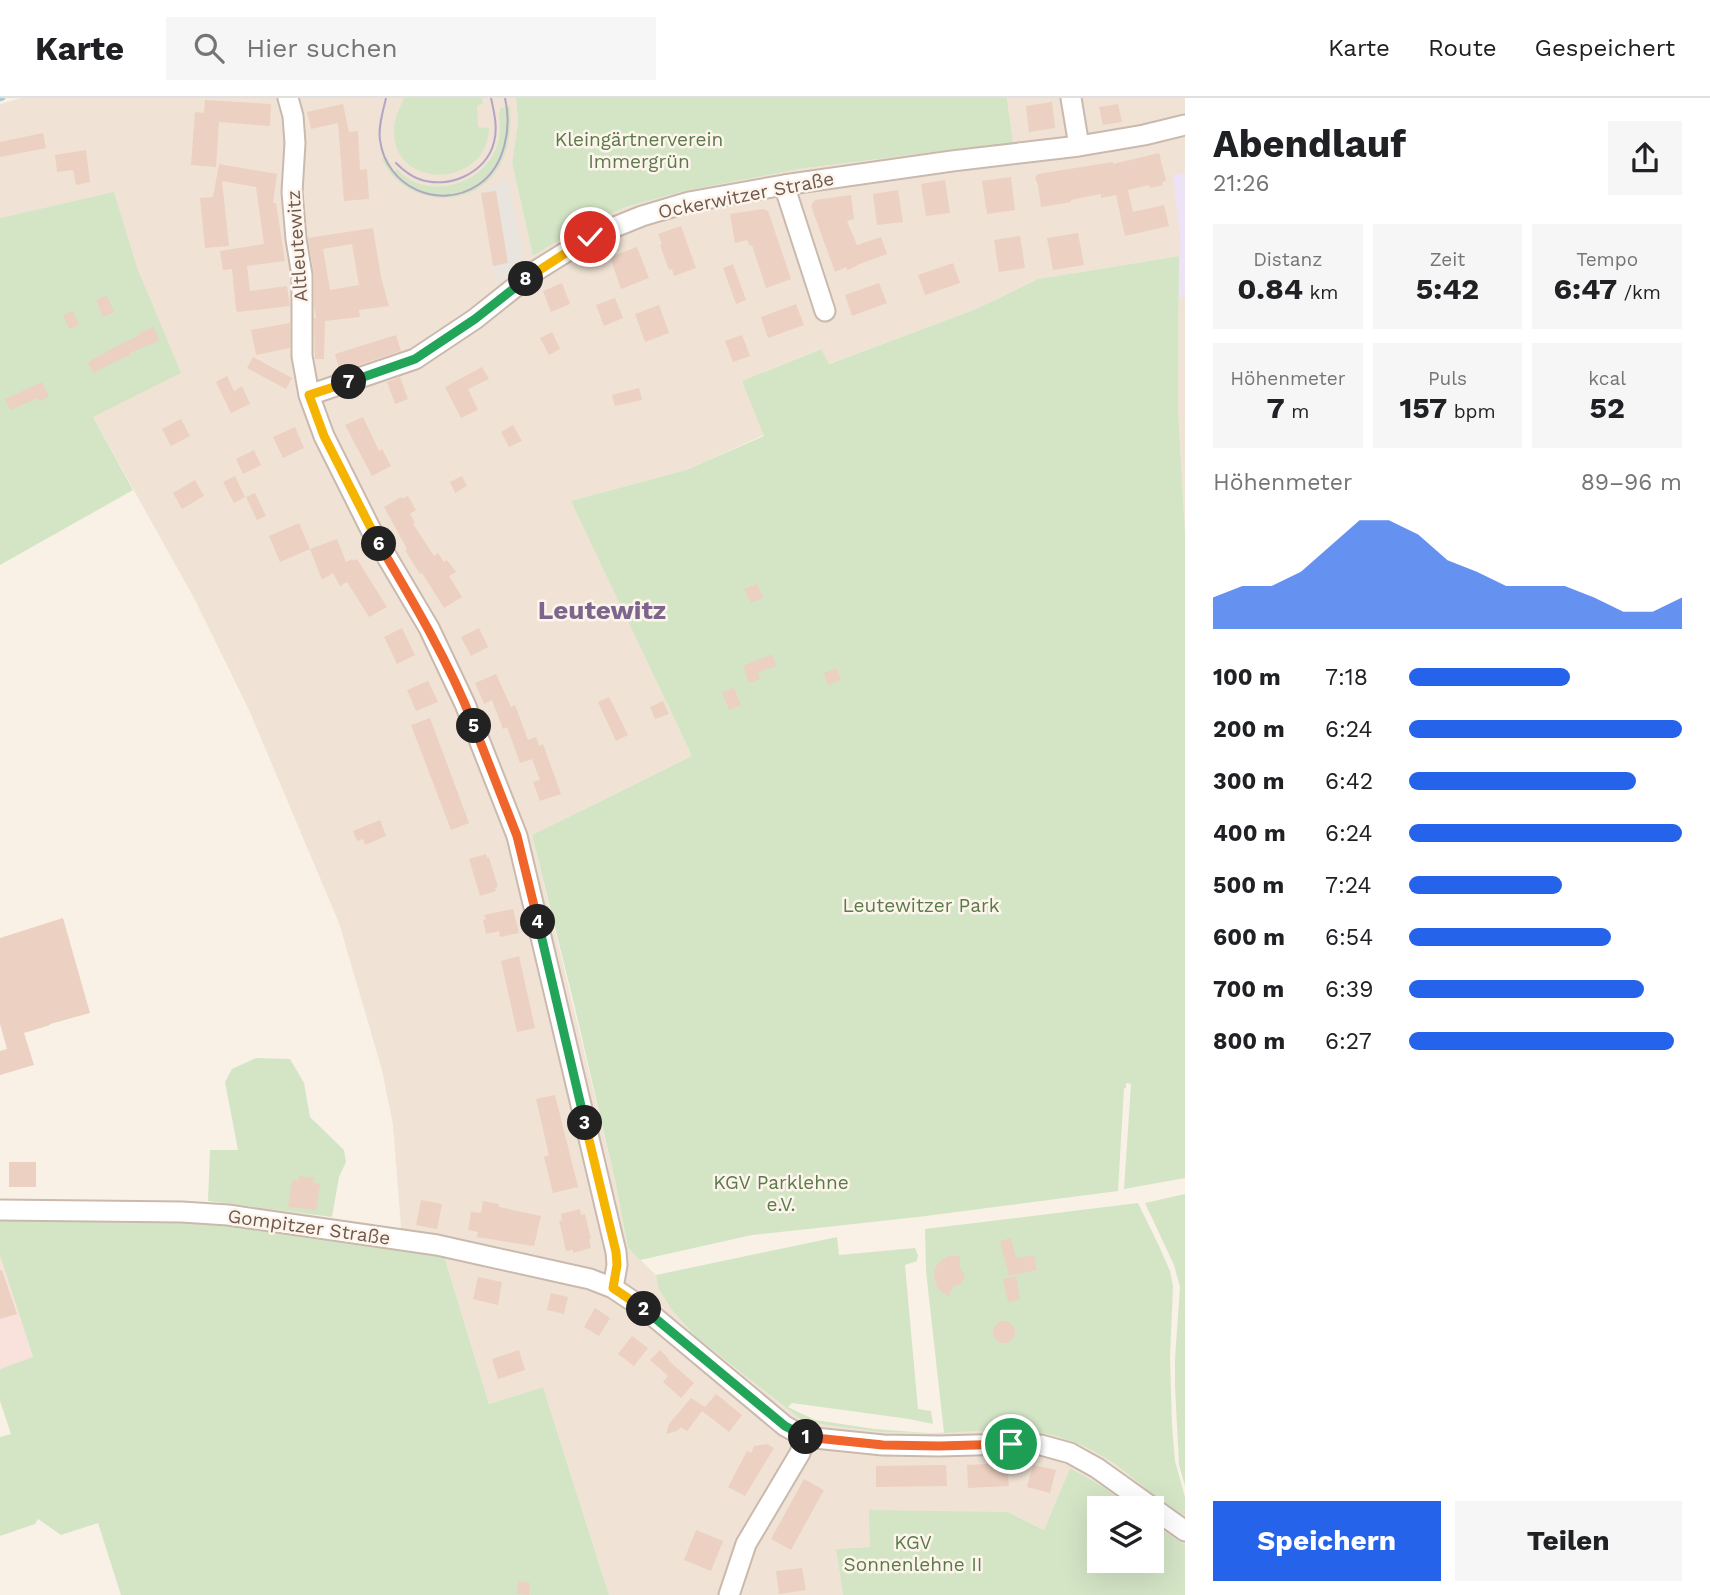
<!DOCTYPE html>
<html lang="de">
<head>
<meta charset="utf-8">
<style>
	body { margin:0; font-family:"Work Sans",sans-serif; background:#f6f6f6; color:#202124; height:100vh; display:flex; flex-direction:column; font-size:26px; white-space:nowrap }
	* { box-sizing:border-box; margin:0 }
	p { font-size:23px; color:#757577 }
	.icon { flex:none; width:38px; height:38px; fill:none; stroke:currentColor; stroke-width:2; stroke-linecap:round; stroke-linejoin:round }
	.map { position:relative; flex:1; overflow:hidden }
	.side { display:flex; flex-direction:column; background:#fff; width:525px }
	.side>* { flex:none }
	.tools { position:absolute; left:1087px; top:1398px; display:grid; gap:14px }
	.tools a { display:grid; place-items:center; width:77px; height:77px; border-radius:0px; background:#fff; box-shadow:0 7px 28px #0002; font-size:35px }
	.pin { position:absolute; display:grid; place-items:center; width:60px; height:60px; color:#fff; margin:-30px; border:4px solid #fff; border-radius:50%; box-shadow:0 2px 7px #0007 }
	.km { position:absolute; width:35px; height:35px; margin:-18px; border-radius:50%; background:#222; color:#fff; font-size:19px; line-height:35px; text-align:center }
	.round { display:grid; place-items:center; flex:none; width:74px; height:74px; border-radius:0px; background:#f6f6f6 }
	.overview { display:flex; align-items:center; justify-content:space-between; height:119px; padding:0 28px }
	h1 { font-size:38px; font-weight:700; line-height:52px }
	.figures { display:grid; grid-template-columns:repeat(3,1fr); gap:10px; height:119px; padding:7px 28px }
	.figures div { display:grid; align-content:center; border-radius:0px; background:#f6f6f6; text-align:center }
	.figures b { font-size:30px; font-weight:700 }
	.figures small { font-size:19px; font-weight:400 }
	.figures p { font-size:19px }
	.chart { height:196px; padding:14px 28px }
	.chart p { display:flex; justify-content:space-between }
	.chart svg { width:100%; height:126px; margin-top:7px; fill:#2563eb; opacity:.7 }
	.primary-button { display:flex; gap:14px; margin-top:auto; padding:14px 28px }
	.primary-button a { flex:1; height:80px; border-radius:0px; background:#2563eb; color:#fff; font-size:28px; font-weight:700; line-height:80px; text-align:center }
	.primary-button a+a { background:#f6f6f6; color:#202124 }
	ul { padding:0 28px; list-style:none; font-size:23px }
	li { display:grid; grid-template-columns:112px 84px 1fr; align-items:center; height:52px }
	li i { height:18px; border-radius:9px; background:#2563eb }
	header { display:flex; align-items:center; gap:42px; box-sizing:border-box; height:98px; padding:0 35px; background:#fff; border-bottom:2px solid #e0e0e0 }
	header strong { font-size:33px }
	nav { display:flex; gap:38px; margin-inline-start:auto; font-size:24px }
	.search { width:490px; height:63px; background:#f6f6f6; display:flex; align-items:center; gap:18px; box-sizing:border-box; padding:0 24px; border-radius:0px; color:#757577; font-size:26px }
	main { display:flex; flex:1; min-height:0 }
	.map>svg:first-child { display:block }
	.residential { fill:#f0e3d5 }
	.commercial { fill:#f8e2db }
	.industrial { fill:#eae4df }
	.education { fill:#eee3f6 }
	.green { fill:#d4e5c6 }
	.lines { fill:none; stroke-linecap:round; stroke-linejoin:round }
	.stream { stroke:#a4ccd1; stroke-width:4.5 }
	.building { fill:#ecd0c1; fill-rule:evenodd }
	.minor-casing { stroke:#cab9ad; stroke-width:23 }
	.minor { stroke:#fff; stroke-width:19 }
	.tram { stroke:#b3a6c2; stroke-width:2 }
	.split-1-casing { stroke:#fff; stroke-width:14 }
	.split-2-casing { stroke:#fff; stroke-width:14 }
	.split-3-casing { stroke:#fff; stroke-width:14 }
	.split-4-casing { stroke:#fff; stroke-width:14 }
	.split-5-casing { stroke:#fff; stroke-width:14 }
	.split-6-casing { stroke:#fff; stroke-width:14 }
	.split-7-casing { stroke:#fff; stroke-width:14 }
	.split-8-casing { stroke:#fff; stroke-width:14 }
	.split-9-casing { stroke:#fff; stroke-width:14 }
	.split-1 { stroke:#f0652b; stroke-width:9 }
	.split-2 { stroke:#22a559; stroke-width:9 }
	.split-3 { stroke:#f5b400; stroke-width:9 }
	.split-4 { stroke:#22a559; stroke-width:9 }
	.split-5 { stroke:#f0652b; stroke-width:9 }
	.split-6 { stroke:#f0652b; stroke-width:9 }
	.split-7 { stroke:#f5b400; stroke-width:9 }
	.split-8 { stroke:#22a559; stroke-width:9 }
	.split-9 { stroke:#f5b400; stroke-width:9 }
	.labels { text-anchor:middle; dominant-baseline:central; stroke-width:5; stroke-linejoin:round; paint-order:stroke }
	.park-label { font-size:19px; fill:#5a7a4a; stroke:#fdf5ec }
	.street-label { font-size:19px; fill:#70584e; stroke:#fdf5ec }
	.district-label { font-size:26px; font-weight:bold; fill:#7d668c; stroke:#fdf5ec }
</style>
</head>
<body>
<header>
<strong>Karte</strong>
<div class="search"><svg class="icon" aria-label="search" viewBox="0 0 24 24"><circle cx="10" cy="10" r="6"/><path d="M15 15l6 6"/></svg>Hier suchen</div>
<nav><a>Karte</a><a>Route</a><a>Gespeichert</a></nav>
</header>
<main>
<div class="map">
<svg width="1185" height="1497" viewBox="0 0 1185 1497">
	<rect width="100%" height="100%" fill="#f9f1e6"/>
	<path class="residential" d="M21,0h495l2,23 -6,42 21,93 57,-34 39,-16 56,-15 114,-22 214,-27 -6,-44h178v434l-7,-124 1,-152 -141,23 -62,30 -148,55 -8,-15 -77,32 21,54 -78,35 -114,31 120,255 -160,79 84,350 12,63 28,27 2,13 13,21 25,28 108,85 75,10 55,1 67,-4 23,1 44,9 34,17 83,60v29l-33,-22v-15h-20l-30,-22 -32,-18 -26,62 -36,-18h-29l-109,35 -34,2 7,46h-234l-66,-208 -54,17 -45,-148 -47,-9 4,-21 -8,-101 -11,-55 -43,-147 -90,-213 -55,-112 -101,-181 45,-147 -24,-77 -114,25v-114z"/>
	<path class="commercial" d="M0,1158l33,102 -33,11z"/>
	<path class="industrial" d="M507,79l18,85 -29,22 -15,-93 15,-5z"/>
	<path class="education" d="M1185,75v123l-6,2 1,-64 -7,-59z"/>
	<path class="green" d="M404,0h78l1,6 -6,1 1,22 11,1c-2,62 -98,62 -95,1 0,-11 6,-21 10,-31z
		M516,0h491l6,44 -214,27 -114,22 -56,15 -39,16 -57,34 -21,-93 6,-42z
		M510,8c2,24 -1,52 -19,72 -32,34 -91,22 -109,-19l5,-1 7,13 3,-2c4,4 8,8 13,11 32,17 75,0 87,-34 4,-11 3,-22 2,-33l1,-1v-4z
		M114,94l24,78 43,103 -88,44 40,73 -133,75v-347z
		M1179,158l-1,152 7,124v646l-61,11 7,-105 -5,-1v5h-2l-6,103 -200,26 -166,18 -112,25 -12,-12 -12,-63 -41,-177 -43,-173 160,-79 -121,-255 115,-31 78,-34 -22,-55 79,-32 8,15 147,-55 62,-30z
		M256,960l34,1 14,24 6,34 34,33 2,12 -7,15 -7,40 -124,-16 2,-51h28l-13,-68 7,-13z
		M1185,1096v292l-6,-21 -4,-79v-27l5,-72 -6,-22 -29,-62z
		M1138,1105l21,43 11,25 3,15 -3,72 2,67 3,36 10,36v19c-30,-17 -54,-42 -83,-60 -52,-32 -100,-27 -158,-23l-18,-162 -1,-42z
		M0,1122l209,3 188,24 47,9 45,148 54,-17 66,208h-488l-23,-72 -37,12 -23,-16 -3,5 -35,12v-99l11,-3 -11,-33v-32l33,-12 -33,-101z
		M837,1139l2,18 76,-7 3,7 -1,6 -12,4 13,144 13,2 2,13 -24,-5 -117,-16 -4,4 27,13 60,9 53,4 -49,-1 -75,-10 -108,-85 -25,-28 -13,-21 -2,-13z
		M1070,1370l32,18 30,22h-33v53h53v-38l33,22v50h-342l-7,-46 34,-2 -1,-37 139,2 36,18z"/>
	<g class="lines">
		<path class="stream" d="M0,1l3,-1"/>
	</g>
	<path class="building" d="M205,2l66,4 -1,22 -51,-4 -3,45 -25,-2 4,-53 9,1z
		M1052,4l3,26 -26,4 -3,-26z
		M343,6l6,28 9,-1 2,39 7,-1 2,30 -25,2 -6,-78 -27,6 -4,-17z
		M1118,6l4,18 -19,3 -4,-18z
		M43,35l3,15 -46,9v-15z
		M86,52l4,32 -14,3 -3,-15 -16,2 -2,-17z
		M1159,55l7,28 -4,1 1,3 -13,3 -1,-3 -21,5 5,22 31,-7 5,21 -44,10 -9,-41 -15,3v-4l-30,6v2l-30,5 -3,-22 -3,-7 3,-4 75,-12v2z
		M219,66l58,10 -4,29h3l9,58 -38,5 3,25 37,-5 3,20 -52,6 -2,-2 -4,-41 -9,1 -3,-19 44,-7 -8,-57 -34,-6 7,65 -24,2 -5,-50 13,-1z
		M1011,79l4,33 -28,4 -5,-33z
		M945,82l5,33 -24,3 -5,-32z
		M898,92l5,32 -26,3 -4,-31z
		M496,93l12,72 -15,3 -12,-73z
		M851,97l3,24 -7,2 10,24 24,-8 6,17 -30,11v1l-10,4 -1,-3 -11,5 -24,-66 4,-6z
		M763,111l5,2 23,68 -25,9 -14,-43 -2,1 -3,-6 -12,3 -5,-29z
		M681,128l15,42 -22,8 -2,-7 -3,1 -9,-25 2,-1 -4,-10z
		M373,130l8,49 8,29 -30,4 1,7 -35,4 -1,38h-9l-1,-41h2l-2,-13v-30l-6,-37zM352,146l7,41 -29,5 -7,-41z
		M1078,135l6,32 -31,5 -6,-32z
		M1020,138l5,32 -26,4 -5,-32z
		M637,149l12,31 -28,11 -11,-32z
		M953,165l7,20 -35,12 -7,-20z
		M733,166l13,36 -10,4 -13,-36z
		M562,185l8,21 -19,8 -8,-21z
		M879,185l8,20 -35,13 -7,-21z
		M107,197l7,17 -11,5 -7,-17z
		M615,200l8,20 -19,8 -8,-21z
		M796,206l8,21 -36,13 -7,-21z
		M659,207l10,28 -24,9 -10,-28z
		M73,213l6,14 -10,4 -6,-14z
		M290,225v25l-34,7 -5,-25z
		M154,229l5,14 -29,12 1,2 -10,4 -28,14 -5,-11 27,-15 25,-12 -1,-2z
		M552,234l8,17 -11,6 -9,-17z
		M396,237l5,16 -61,20 -5,-17z
		M742,237l8,21 -17,6 -8,-21z
		M253,259l39,21 -6,11 -39,-21z
		M482,269l7,12 -21,10 10,21 -17,8 -16,-31z
		M227,278l7,15 8,-5 8,18 -19,9 -15,-31z
		M400,279l8,22 -13,5 -8,-22z
		M42,284l7,14 -9,5 -2,-3 -28,12 -5,-11z
		M639,290l3,12 -27,6 -3,-11z
		M363,319l16,34 3,-2 9,17 -19,10 -27,-51z
		M181,321l9,17 -19,10 -9,-17z
		M513,327l9,16 -13,6 -8,-15z
		M295,329l9,21 -21,10 -10,-21z
		M254,352l7,15 -18,9 -7,-15z
		M235,378l10,21 -11,6 -11,-21z
		M462,378l5,10 -12,7 -5,-11z
		M195,382l9,16 -22,13 -9,-16z
		M255,395l11,23 -9,4 -11,-23z
		M408,398l8,14 -6,4 5,9 -2,1 21,32 4,-3 6,9 3,-2 9,12 -7,4 13,21 -18,11 -22,-35 -2,1 -15,-24 2,-1 -23,-42 17,-10 1,2z
		M299,425l11,26 -30,13 -11,-26z
		M337,441l9,23 6,-3 1,2 4,-2 30,48 -18,10 -22,-35 -7,4 -7,-13 -11,7 -12,-31z
		M757,486l6,14 -12,5 -7,-14z
		M402,530l13,27 -18,9 -13,-27z
		M479,530l9,19 -17,9 -10,-19z
		M772,556l4,12 -18,6 2,7 -11,4 -6,-17z
		M837,570l4,12 -13,5 -4,-12z
		M496,576l15,33 4,-2 13,35 8,-3 3,9 4,-2 18,50 -21,7 -7,-19 7,-2 -8,-21 -12,4 -13,-36 -4,2 -11,-29 -8,4 -9,-21z
		M428,583l10,21 -22,9 -9,-21z
		M734,590l7,17 -12,5 -7,-18z
		M609,599l19,38 -12,6 -18,-39z
		M663,603l6,13 -14,5 -5,-12z
		M430,620l39,105 -18,7 -40,-105z
		M380,722l6,16 -21,9 -2,-6 -6,2 -4,-10z
		M486,756l1,4 2,-1 9,30 -3,1 1,3 -16,5 -11,-37z
		M513,811l6,24 -19,4 -1,-6 -13,3 -3,-14 3,-1 -2,-4z
		M63,820l27,95 -40,11v1l-26,8 10,32 -34,10v-24l7,-2 -7,-25v-86z
		M519,858l16,72 -18,4 -16,-71z
		M555,997l23,92 -25,6 -9,-36 5,-2 -13,-56z
		M9,1064h27v25h-27z
		M299,1078l15,2 -1,5 7,1 -4,26 -28,-3 4,-27 6,1z
		M421,1102l21,4 -5,25 -21,-4z
		M483,1103l16,3v3l42,9 -7,30 -57,-9 1,-5 -10,-2 3,-18 10,1z
		M580,1111l1,6 4,-1 6,25h-2l2,9 -18,5v-3l-7,1 -7,-31 3,1 -1,-7z
		M1011,1140l5,20 18,-3 3,15 -28,6 -9,-35z
		M948,1158h12v11l5,10 -5,8 -7,1 -4,11 -11,-8 -4,-11 1,-10 3,-5z
		M0,1172h2l15,44 -17,5z
		M1016,1178l4,23 -12,3 -5,-23z
		M478,1179l24,5 -4,23 -25,-6z
		M551,1195l17,4 -4,17 -17,-4z
		M595,1210l15,10 -11,18 -15,-9z
		M993 1234a11 11 0 1 1 22 0a11 11 0 1 1-22 0Z
		M632,1238l16,12 -14,18 -16,-12z
		M519,1252l6,20 -27,9 -6,-20z
		M660,1252l9,9 -1,1 26,23 -13,15 -18,-16 5,-6 -18,-16z
		M716,1296l26,21 -13,17 -27,-21 -15,20 -6,-4 -4,4 -11,3 3,-10 22,-26 14,9z
		M767,1346l7,4 -29,48 -17,-9 19,-36 4,2 3,-7z
		M1007,1365l2,23 -41,2 -1,-23z
		M946,1367l1,21 -71,1v-21z
		M1033,1367l23,5 -6,23 -23,-6z
		M804,1381l20,11 -33,60 -20,-11z
		M696,1432l27,11 -12,30 -27,-11z
		M802,1470l4,22 -27,4 -3,-23z
		M518,1483l12,2 -1,12 -12,-1z"/>
	<g class="lines">
		<g class="minor-casing">
			<path id="minor" d="M288,0l5,18 2,27 -3,49 4,47 6,36v81l7,39 15,41 47,94 58,98 36,76 52,132 99,416 1,13 -4,23
				M1071,0l8,48
				M784,87l41,126
				M309,297l106,-36 60,-40 59,-47 56,-35 52,-21 47,-14 95,-17 168,-24 127,-15 65,-11 41,-10
				M0,1112l182,2 46,3 209,30 153,34 23,9 33,22 139,116 20,11 78,8 56,1 72,-2 30,1 29,8 27,15 88,63
				M729,1497l17,-51 54,-91 5,-16"/>
		</g>
		<use href="#minor" class="minor"/>
		<path class="tram" d="M386,0c-3,14 -8,28 -6,42 6,47 59,71 98,45 27,-18 34,-57 27,-87
			M396,65c7,7 14,13 23,16 29,11 68,-6 75,-37 4,-15 0,-30 -3,-44"/>
	</g>
	<g class="lines">
		<g class="split-1-casing">
			<path id="split-1" d="M806,1339l77,8 56,1 72,-2"/>
		</g>
		<g class="split-2-casing">
			<path id="split-2" d="M644,1211l141,117 21,11"/>
		</g>
		<g class="split-3-casing">
			<path id="split-3" d="M585,1025l31,129 1,13 -4,23 31,21"/>
		</g>
		<g class="split-4-casing">
			<path id="split-4" d="M538,824l47,201"/>
		</g>
		<g class="split-5-casing">
			<path id="split-5" d="M474,628l43,110 21,86"/>
		</g>
		<g class="split-6-casing">
			<path id="split-6" d="M379,446c35,59 70,118 95,182"/>
		</g>
		<g class="split-7-casing">
			<path id="split-7" d="M349,284l-40,13 15,41 55,108"/>
		</g>
		<g class="split-8-casing">
			<path id="split-8" d="M349,284l66,-23 60,-40 51,-40"/>
		</g>
		<g class="split-9-casing">
			<path id="split-9" d="M526,181l64,-42"/>
		</g>
		<use href="#split-1" class="split-1"/>
		<use href="#split-2" class="split-2"/>
		<use href="#split-3" class="split-3"/>
		<use href="#split-4" class="split-4"/>
		<use href="#split-5" class="split-5"/>
		<use href="#split-6" class="split-6"/>
		<use href="#split-7" class="split-7"/>
		<use href="#split-8" class="split-8"/>
		<use href="#split-9" class="split-9"/>
	</g>
	<g class="labels">
		<g class="park-label">
			<text x="639" y="41">Kleingärtnerverein<tspan x="639" dy="22">Immergrün</tspan></text>
			<text x="921" y="807">Leutewitzer Park</text>
			<text x="781" y="1084">KGV Parklehne<tspan x="781" dy="22">e.V.</tspan></text>
			<text x="913" y="1444">KGV<tspan x="913" dy="22">Sonnenlehne II</tspan></text>
		</g>
		<g class="street-label">
			<text transform="translate(746 97) rotate(-11)">Ockerwitzer Straße</text>
			<text transform="translate(297 148) rotate(-94)">Altleutewitz</text>
			<text transform="translate(309 1129) rotate(8)">Gompitzer Straße</text>
		</g>
		<g class="district-label">
			<text x="602" y="512">Leutewitz</text>
		</g>
	</g>
</svg>
<div class="tools">
<a><svg class="icon" aria-label="layers" viewBox="0 0 24 24"><path d="M12 4l9 5-9 5-9-5zM3 14l9 5 9-5"/></svg></a>
</div>
<div class="pin" style="left:1011px;top:1346px;background:#1e9e55"><svg class="icon" aria-label="arrive" viewBox="0 0 24 24"><path d="M6 21V4h12l-3 4 3 4H6"/></svg></div>
<div class="pin" style="left:590px;top:139px;background:#d93025"><svg class="icon" aria-label="check" viewBox="0 0 24 24"><path d="M5 12l5 5 9-10"/></svg></div>
<b class="km" style="left:806px;top:1339px">1</b>
<b class="km" style="left:644px;top:1211px">2</b>
<b class="km" style="left:585px;top:1025px">3</b>
<b class="km" style="left:538px;top:824px">4</b>
<b class="km" style="left:474px;top:628px">5</b>
<b class="km" style="left:379px;top:446px">6</b>
<b class="km" style="left:349px;top:284px">7</b>
<b class="km" style="left:526px;top:181px">8</b>
</div>
<section class="side">
<div class="overview"><div><h1>Abendlauf</h1><p>21:26</p></div><a class="round"><svg class="icon" aria-label="share" viewBox="0 0 24 24"><path d="M12 15V3M7 8l5-5 5 5M5 13v7h14v-7"/></svg></a></div>
<div class="figures">
<div><p>Distanz</p><b>0.84<small> km</small></b></div>
<div><p>Zeit</p><b>5:42</b></div>
<div><p>Tempo</p><b>6:47<small> /km</small></b></div>
</div>
<div class="figures">
<div><p>Höhenmeter</p><b>7<small> m</small></b></div>
<div><p>Puls</p><b>157<small> bpm</small></b></div>
<div><p>kcal</p><b>52</b></div>
</div>
<div class="chart"><p><span>Höhenmeter</span>89–96 m</p>
<svg viewBox="0 0 160 44" preserveAspectRatio="none"><path d="M0 44V33L10 29L20 29L30 24L40 15L50 6L60 6L70 11L80 20L90 24L100 29L110 29L120 29L130 33L140 38L150 38L160 33V44z"/></svg>
</div>
<ul>
<li><b>100 m</b>7:18<i style="width:59%"></i></li>
<li><b>200 m</b>6:24<i style="width:100%"></i></li>
<li><b>300 m</b>6:42<i style="width:83%"></i></li>
<li><b>400 m</b>6:24<i style="width:100%"></i></li>
<li><b>500 m</b>7:24<i style="width:56%"></i></li>
<li><b>600 m</b>6:54<i style="width:74%"></i></li>
<li><b>700 m</b>6:39<i style="width:86%"></i></li>
<li><b>800 m</b>6:27<i style="width:97%"></i></li>
</ul>
<div class="primary-button"><a>Speichern</a><a>Teilen</a></div>
</section>
</main>
</body>
</html>
